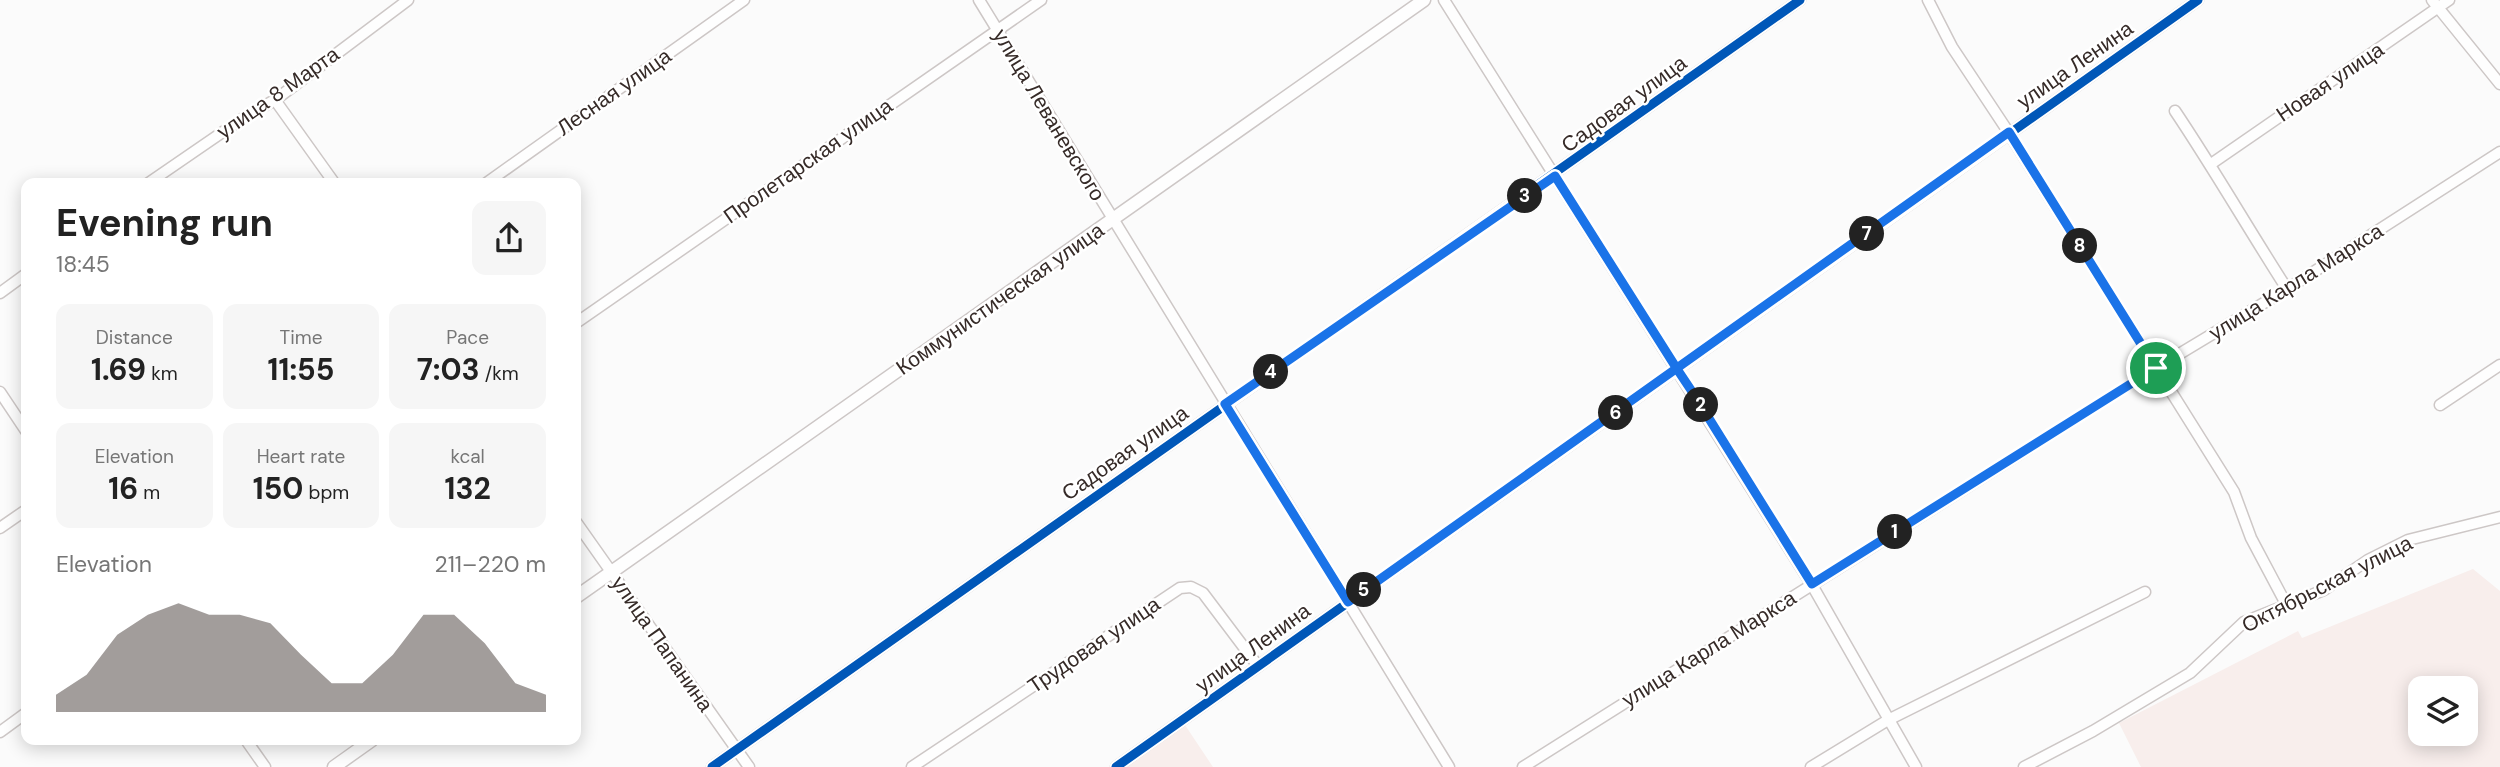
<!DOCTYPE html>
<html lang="en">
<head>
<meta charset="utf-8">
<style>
	body { margin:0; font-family:"DM Sans",sans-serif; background:#f6f6f6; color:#222; height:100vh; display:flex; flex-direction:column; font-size:26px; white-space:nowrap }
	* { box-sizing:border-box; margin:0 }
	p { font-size:23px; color:#767676 }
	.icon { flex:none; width:38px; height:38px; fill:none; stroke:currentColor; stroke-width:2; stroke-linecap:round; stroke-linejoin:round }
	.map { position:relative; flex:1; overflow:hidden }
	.panel { position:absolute; left:21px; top:178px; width:560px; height:567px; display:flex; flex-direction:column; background:#fff; border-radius:14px; box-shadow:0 4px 18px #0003 }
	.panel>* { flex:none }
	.fabs { position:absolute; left:2408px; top:676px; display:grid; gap:14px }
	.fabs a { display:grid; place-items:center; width:70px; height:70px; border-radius:14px; background:#fff; box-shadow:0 4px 18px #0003; font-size:35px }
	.pin { position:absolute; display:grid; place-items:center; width:60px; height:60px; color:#fff; margin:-30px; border:4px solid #fff; border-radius:50%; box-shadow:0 2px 7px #0007 }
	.km { position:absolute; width:35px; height:35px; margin:-18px; border-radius:50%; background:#222; color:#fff; font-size:19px; line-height:35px; text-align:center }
	.round { display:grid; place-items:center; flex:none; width:74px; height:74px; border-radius:14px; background:#f6f6f6 }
	.head { display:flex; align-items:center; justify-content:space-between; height:119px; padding:0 35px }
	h1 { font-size:38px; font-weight:700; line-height:52px }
	.metrics { display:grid; grid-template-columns:repeat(3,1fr); gap:10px; height:119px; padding:7px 35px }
	.metrics div { display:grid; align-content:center; border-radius:14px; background:#f6f6f6; text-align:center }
	.metrics b { font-size:30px; font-weight:700 }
	.metrics small { font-size:19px; font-weight:400 }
	.metrics p { font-size:19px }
	.chart { height:196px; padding:14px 35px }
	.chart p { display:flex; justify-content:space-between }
	.chart svg { width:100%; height:126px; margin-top:7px; fill:#7b7472; opacity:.7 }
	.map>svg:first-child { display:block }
	.built { fill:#f8eeec; fill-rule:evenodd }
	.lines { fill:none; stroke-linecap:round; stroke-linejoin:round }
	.minor-casing { stroke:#cdc7c6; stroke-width:13 }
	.tertiary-casing { stroke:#cdc7c6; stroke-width:15 }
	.minor { stroke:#fefefe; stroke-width:10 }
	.tertiary { stroke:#fefefe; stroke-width:12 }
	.cycleway-casing { stroke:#fff; stroke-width:13 }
	.cycleway { stroke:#0057b8; stroke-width:9 }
	.route-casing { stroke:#fff; stroke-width:14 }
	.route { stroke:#1a73e8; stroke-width:9 }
	.labels { text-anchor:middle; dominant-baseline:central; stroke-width:5; stroke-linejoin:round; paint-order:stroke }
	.street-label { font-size:21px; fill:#362b28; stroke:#fff }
</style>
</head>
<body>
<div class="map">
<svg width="2500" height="767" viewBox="0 0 2500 767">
	<rect width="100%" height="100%" fill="#fbfbfb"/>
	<path class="built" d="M2473,569l27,22v176h-359l-22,-44 179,-92 4,7zM2420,688h46v45h-46z
		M1185,725l28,42h-87z"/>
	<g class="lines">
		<g class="minor-casing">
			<path id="minor" d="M979,0l470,767
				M1444,0l368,585 104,182
				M1928,0l24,47 57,86 225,359 17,46 35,66
				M2432,0l68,84
				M275,100l60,84
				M2175,111c39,58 74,119 112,178
				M2211,164l238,-164
				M147,184l99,-68 29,-16 133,-100
				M485,184l259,-184
				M0,293l26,-19
				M576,323l465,-323
				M0,392l26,39
				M2440,405l60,-40
				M576,522l173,245
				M0,528l26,-18
				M0,732l26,-19
				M246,740l19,27
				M712,767l1088,-767
				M912,767l268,-179 11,-1 12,6 55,73
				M1116,767l1082,-767
				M1523,767l633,-399 131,-79 213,-137
				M1811,767l77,-47 257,-128
				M2024,767l69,-36 97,-58 54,-51 80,-32 44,-30 40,-20 92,-23"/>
		</g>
		<g class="tertiary-casing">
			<path id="tertiary" d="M576,597l848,-597
				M334,767l38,-27"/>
		</g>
		<use href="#minor" class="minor"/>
		<use href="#tertiary" class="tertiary"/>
		<g class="cycleway-casing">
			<path id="cycleway" d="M712,767l1088,-767
				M1116,767l1082,-767"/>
		</g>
		<use href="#cycleway" class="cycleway"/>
	</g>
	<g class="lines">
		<g class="route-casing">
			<path id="route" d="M2156,368l-344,216 -117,-188 -18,-27 -122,-193 -330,228 123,198 661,-470 147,236"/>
		</g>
		<use href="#route" class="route"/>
	</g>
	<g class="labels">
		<g class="street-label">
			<text transform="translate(2075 65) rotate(-35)">улица Ленина</text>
			<text transform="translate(2330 82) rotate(-34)">Новая улица</text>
			<text transform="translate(614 92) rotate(-35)">Лесная улица</text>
			<text transform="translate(278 93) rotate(-35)">улица 8 Марта</text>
			<text transform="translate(1624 104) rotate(-36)">Садовая улица</text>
			<text transform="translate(1049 115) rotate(59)">улица Леваневского</text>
			<text transform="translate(808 161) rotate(-35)">Пролетарская улица</text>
			<text transform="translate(2296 282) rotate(-32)">улица Карла Маркса</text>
			<text transform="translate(1000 299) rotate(-35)">Коммунистическая улица</text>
			<text transform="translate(1125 453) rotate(-35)">Садовая улица</text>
			<text transform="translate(2327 584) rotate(-27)">Октябрьская улица</text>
			<text transform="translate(662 644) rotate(55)">улица Папанина</text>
			<text transform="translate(1094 645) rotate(-34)">Трудовая улица</text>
			<text transform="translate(1253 648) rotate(-36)">улица Ленина</text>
			<text transform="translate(1709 649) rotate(-32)">улица Карла Маркса</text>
		</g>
	</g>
</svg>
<div class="fabs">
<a><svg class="icon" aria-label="layers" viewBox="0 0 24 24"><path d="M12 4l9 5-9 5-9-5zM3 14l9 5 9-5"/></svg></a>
</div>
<div class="pin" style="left:2156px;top:368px;background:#1e9e55"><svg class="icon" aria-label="arrive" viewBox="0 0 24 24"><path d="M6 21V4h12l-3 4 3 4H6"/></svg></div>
<b class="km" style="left:1895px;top:532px">1</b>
<b class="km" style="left:1701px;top:405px">2</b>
<b class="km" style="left:1525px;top:196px">3</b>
<b class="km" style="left:1271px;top:372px">4</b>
<b class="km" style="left:1364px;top:590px">5</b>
<b class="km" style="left:1616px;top:413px">6</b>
<b class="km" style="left:1867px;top:234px">7</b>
<b class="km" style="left:2080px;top:246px">8</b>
<section class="panel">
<div class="head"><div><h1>Evening run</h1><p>18:45</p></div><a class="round"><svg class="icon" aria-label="share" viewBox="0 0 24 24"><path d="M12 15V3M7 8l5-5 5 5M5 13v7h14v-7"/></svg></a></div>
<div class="metrics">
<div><p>Distance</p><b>1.69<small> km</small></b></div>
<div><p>Time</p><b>11:55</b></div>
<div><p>Pace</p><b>7:03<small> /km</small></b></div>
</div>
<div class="metrics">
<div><p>Elevation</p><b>16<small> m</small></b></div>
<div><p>Heart rate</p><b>150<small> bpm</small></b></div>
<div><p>kcal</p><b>132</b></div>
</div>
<div class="chart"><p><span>Elevation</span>211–220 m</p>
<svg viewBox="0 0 160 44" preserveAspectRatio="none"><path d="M0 44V38L10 31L20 17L30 10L40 6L50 10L60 10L70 13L80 24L90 34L100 34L110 24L120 10L130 10L140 20L150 34L160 38V44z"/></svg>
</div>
</section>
</div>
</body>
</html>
